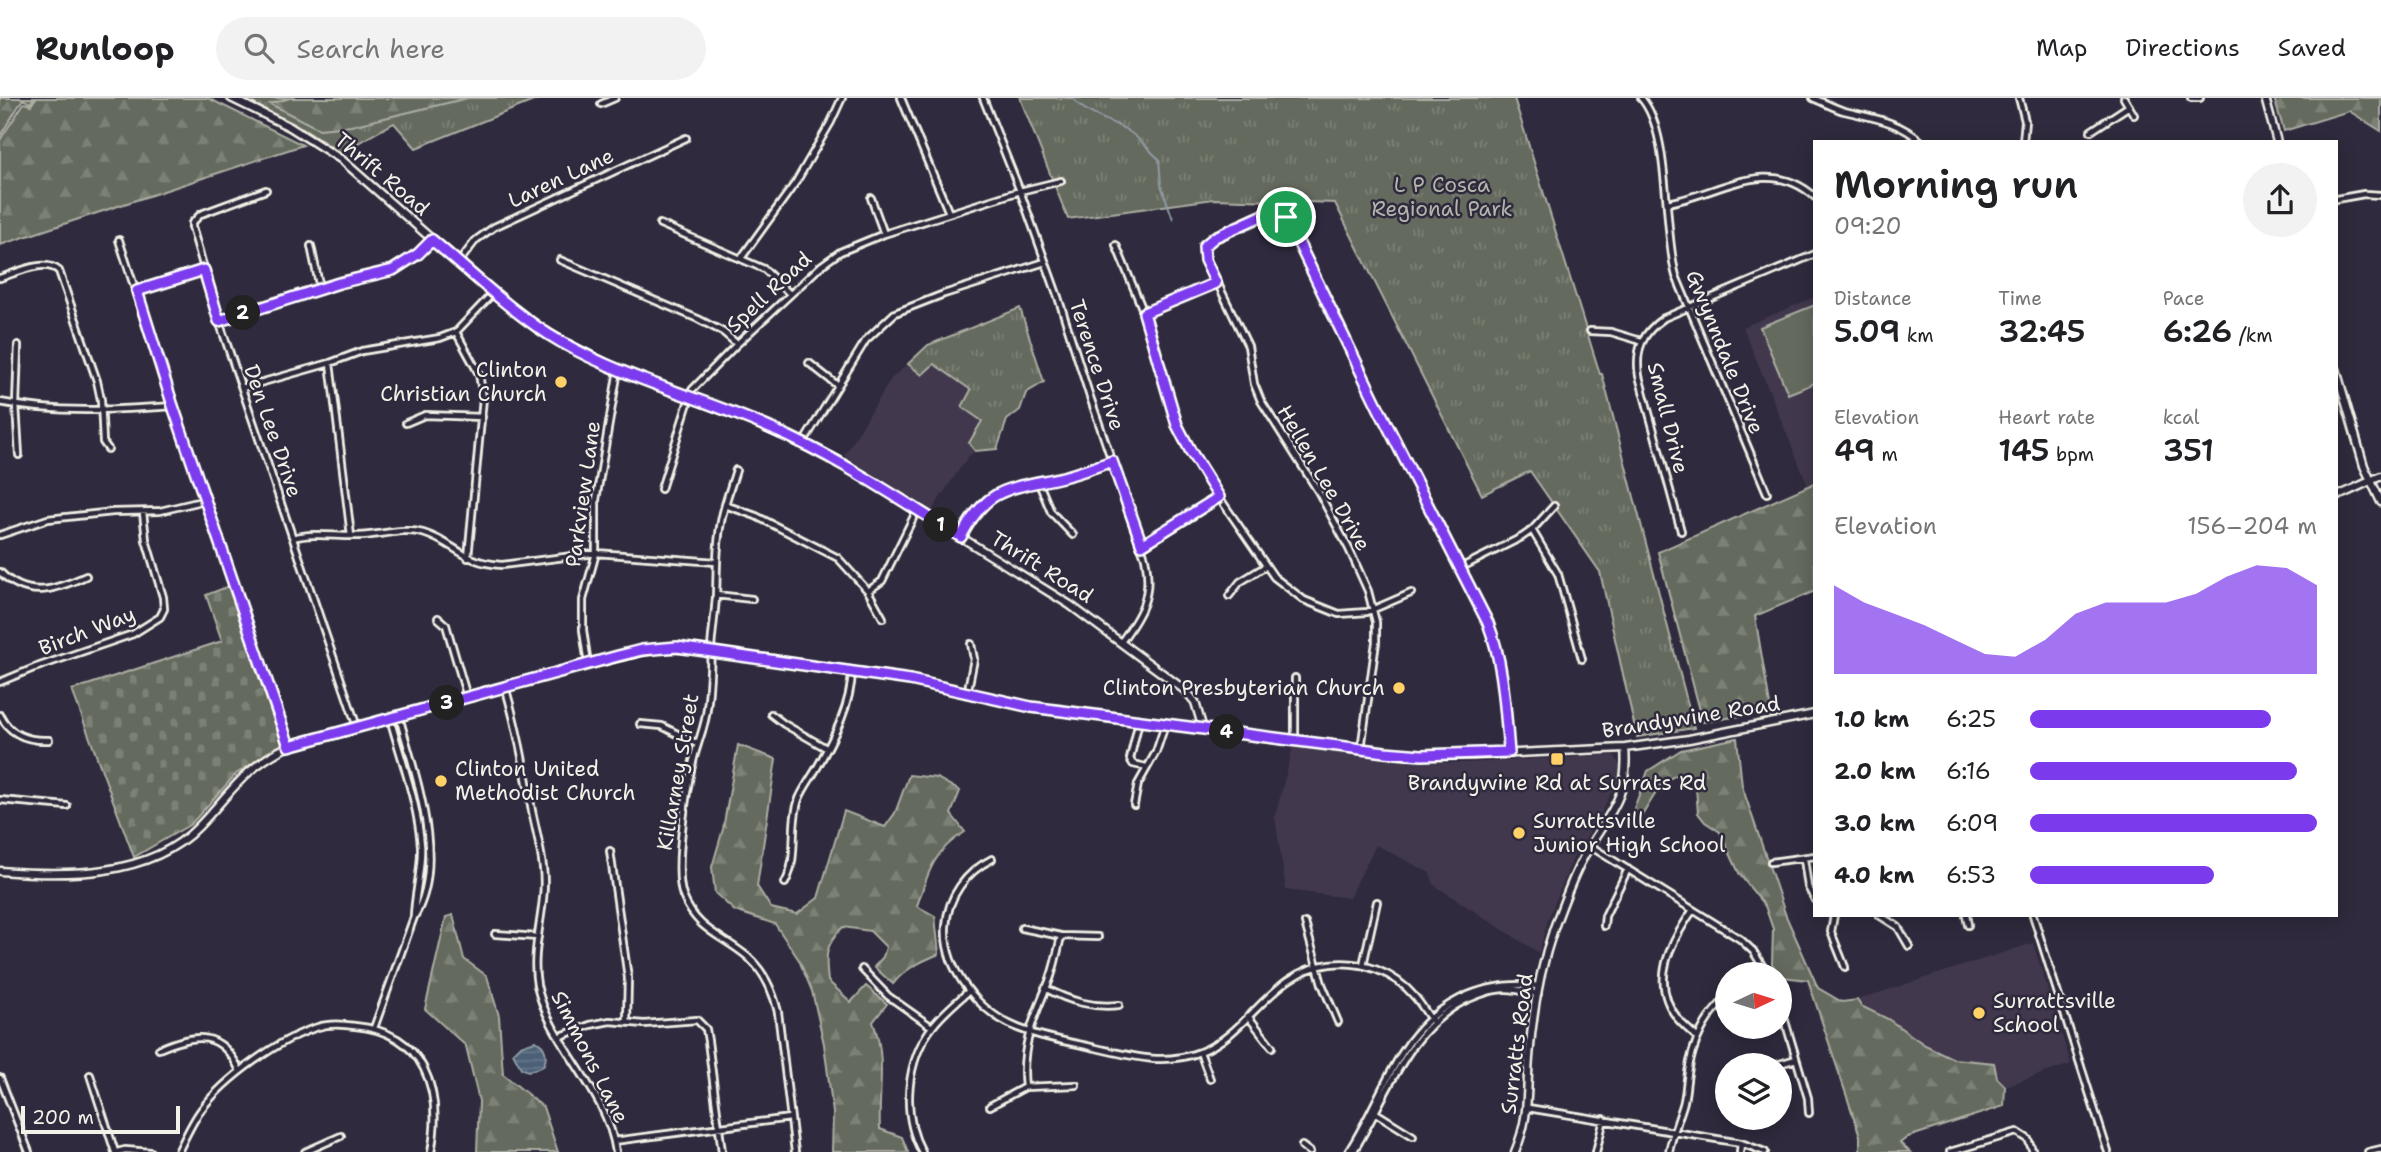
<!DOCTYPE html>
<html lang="en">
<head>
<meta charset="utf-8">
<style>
	body { margin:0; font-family:"Shantell Sans",sans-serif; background:#f2f2f2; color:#202124; height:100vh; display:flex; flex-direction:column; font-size:26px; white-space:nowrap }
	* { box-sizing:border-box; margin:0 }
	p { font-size:23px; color:#757577 }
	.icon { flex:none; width:38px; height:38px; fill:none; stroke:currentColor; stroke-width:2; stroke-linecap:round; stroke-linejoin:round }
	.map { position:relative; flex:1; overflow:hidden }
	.drawer { position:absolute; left:1813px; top:42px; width:525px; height:777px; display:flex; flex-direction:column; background:#fff; border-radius:0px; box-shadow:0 4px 18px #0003 }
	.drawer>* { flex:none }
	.needle { width:46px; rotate:86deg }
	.buttons { position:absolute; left:1715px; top:864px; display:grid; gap:14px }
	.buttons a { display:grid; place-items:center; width:77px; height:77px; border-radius:50%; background:#fff; box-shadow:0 4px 18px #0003; font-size:35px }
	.scale { position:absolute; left:21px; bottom:18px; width:159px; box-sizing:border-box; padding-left:7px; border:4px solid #f4f1e8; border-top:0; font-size:19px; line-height:24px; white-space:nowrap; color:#f4f1e8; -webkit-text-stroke:5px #2f2a3d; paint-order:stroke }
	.pin { position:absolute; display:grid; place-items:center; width:60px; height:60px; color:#fff; margin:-30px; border:4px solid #fff; border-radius:50%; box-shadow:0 2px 7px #0007 }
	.km { position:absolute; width:35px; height:35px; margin:-18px; border-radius:50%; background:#222; color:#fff; font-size:19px; line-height:35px; text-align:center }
	.round { display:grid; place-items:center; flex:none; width:74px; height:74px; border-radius:37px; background:#f2f2f2 }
	.headline { display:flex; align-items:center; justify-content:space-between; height:119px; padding:0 21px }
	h1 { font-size:38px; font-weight:600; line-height:52px }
	.figures { display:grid; grid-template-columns:repeat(3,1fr); gap:10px; height:119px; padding:7px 21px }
	.figures div { display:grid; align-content:center }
	.figures b { font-size:30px; font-weight:600 }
	.figures small { font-size:19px; font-weight:400 }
	.figures p { font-size:19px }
	.chart { height:196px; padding:14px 21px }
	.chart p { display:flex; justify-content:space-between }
	.chart svg { width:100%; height:126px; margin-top:7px; fill:#7c3aed; opacity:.7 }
	ul { padding:0 21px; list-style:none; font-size:23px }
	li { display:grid; grid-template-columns:112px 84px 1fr; align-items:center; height:52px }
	li i { height:18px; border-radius:9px; background:#7c3aed }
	header { display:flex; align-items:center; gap:42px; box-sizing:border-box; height:98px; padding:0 35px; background:#fff; border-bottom:2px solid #e0e0e0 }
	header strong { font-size:33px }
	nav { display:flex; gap:38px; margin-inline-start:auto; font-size:24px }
	.search { width:490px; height:63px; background:#f2f2f2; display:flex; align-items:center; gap:18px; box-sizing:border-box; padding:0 24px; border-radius:38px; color:#757577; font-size:26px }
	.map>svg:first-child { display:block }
	.built { fill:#42394e }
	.grass { fill:url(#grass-tufts); stroke:#acaea3; stroke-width:2 }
	.forest { fill:url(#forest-firs); stroke:#acaea3; stroke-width:2 }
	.cemetery { fill:url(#cemetery-stones); stroke:#acaea3; stroke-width:2 }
	.pitch { fill:#656b5e; stroke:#acaea3; stroke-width:2 }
	.water { fill:url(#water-rules); stroke:#8f9ba4; stroke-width:2 }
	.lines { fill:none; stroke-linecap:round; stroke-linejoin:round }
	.stream { stroke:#8f9ba4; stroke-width:2 }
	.street-casing { stroke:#f4f1e8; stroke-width:10 }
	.secondary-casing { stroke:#f4f1e8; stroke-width:11 }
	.primary-casing { stroke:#f4f1e8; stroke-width:11 }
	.street { stroke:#2f2a3d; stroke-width:4.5 }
	.secondary { stroke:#2f2a3d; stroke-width:6 }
	.primary { stroke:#2f2a3d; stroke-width:6 }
	.route-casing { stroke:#fff; stroke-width:14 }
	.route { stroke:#7c3aed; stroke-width:9 }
	.poi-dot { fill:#ffd166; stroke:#2f2a3d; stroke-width:2.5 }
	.labels { text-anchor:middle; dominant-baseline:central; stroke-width:5; stroke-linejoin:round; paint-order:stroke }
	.street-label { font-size:21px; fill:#f4f1e8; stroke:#2f2a3d }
	.park-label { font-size:21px; fill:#b4b5aa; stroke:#2f2a3d }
	.poi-label { font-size:21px; fill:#f4f1e8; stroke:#2f2a3d; text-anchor:start }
</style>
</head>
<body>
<header>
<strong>Runloop</strong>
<div class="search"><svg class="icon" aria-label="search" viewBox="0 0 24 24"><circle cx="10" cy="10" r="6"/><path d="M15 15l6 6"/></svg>Search here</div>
<nav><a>Map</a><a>Directions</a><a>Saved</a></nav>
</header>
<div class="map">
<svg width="2381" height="1054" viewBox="0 0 2381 1054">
	<defs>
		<pattern id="grass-tufts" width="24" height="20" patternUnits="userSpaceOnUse" patternTransform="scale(1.75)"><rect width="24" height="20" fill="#656b5e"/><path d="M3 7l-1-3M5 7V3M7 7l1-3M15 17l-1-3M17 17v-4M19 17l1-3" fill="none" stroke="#7c8175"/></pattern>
		<pattern id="forest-firs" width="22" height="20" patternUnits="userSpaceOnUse" patternTransform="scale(1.75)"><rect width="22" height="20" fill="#656b5e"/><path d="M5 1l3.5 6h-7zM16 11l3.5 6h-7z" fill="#7c8175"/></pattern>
		<pattern id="cemetery-stones" width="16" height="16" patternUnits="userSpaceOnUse" patternTransform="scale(1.75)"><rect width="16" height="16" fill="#656b5e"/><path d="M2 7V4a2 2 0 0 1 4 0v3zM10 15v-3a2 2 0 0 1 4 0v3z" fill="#7c8175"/></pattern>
		<pattern id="water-rules" width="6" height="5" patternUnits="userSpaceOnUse" patternTransform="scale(1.75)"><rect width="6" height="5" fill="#4c6177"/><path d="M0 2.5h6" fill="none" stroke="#66788a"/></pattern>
	</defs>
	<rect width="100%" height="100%" fill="#2f2a3d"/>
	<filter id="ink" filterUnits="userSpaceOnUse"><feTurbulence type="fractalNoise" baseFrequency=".0143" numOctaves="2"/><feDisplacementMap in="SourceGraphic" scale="14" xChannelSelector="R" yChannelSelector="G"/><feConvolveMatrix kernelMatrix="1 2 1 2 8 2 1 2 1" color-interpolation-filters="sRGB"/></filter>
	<g filter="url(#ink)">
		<path class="built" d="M1815,199v186l-7,3 -65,-159z
			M1020,210l24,74 -18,11 -6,17 -13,10 -10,29 -22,2 -8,7 -35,52 -88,-54 47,-77 37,-34z
			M1293,649l121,15 51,1 149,-8 6,11 -2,14 -24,46 -20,30 -26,63 -9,34 -105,-68 -4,-12 -54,-28 -27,53 -63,-8 -11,-73z
			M2033,845l38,121 -66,22 -8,-8 -3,-14 -39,-5 -30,-14 -37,-26 -27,-13 -4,-6z"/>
		<path class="grass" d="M242,0h299l-125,50 -22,-25 -54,30 -32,-22z
			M1020,0h494l86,276h2l92,354 -57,9 -37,-165 -70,-101 -48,24 -147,-292 -121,-4 -146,20z
			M1020,210l24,74 -18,11 -6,17 -13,10 -10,29 -22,2 -6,-8 13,-22 -20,-14 9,-17 -37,-26 -12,11 -14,-11 20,-19z"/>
		<path class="forest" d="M0,0h34l-4,5 -7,-4 -23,37z
			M36,0h172l95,47 -303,100v-105l24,-37 7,2z
			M290,0h178l-117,28 -32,3 -49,-25z
			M2274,0h107v33l-32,-20 -65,20z
			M1815,385v108l-60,25 16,95 -68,11 -45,-170z
			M1737,640l5,48 44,130 32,72 24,14 15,-2 4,6 27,13 37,26 29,14 40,4 3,15 8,8 -1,20 -96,31 -8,6 10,9h-50v-16l-52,-156 -26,-3 -10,-13 1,-35 -8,-23 -25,-31 -20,-43 -15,-10 -7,-9 -2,-25 -6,-9 -12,-5 -16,9 -26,42 -9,2 21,-56 33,-21z
			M738,647l38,14 -19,127 14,22 26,6 21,-16 26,-87 41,16 10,-14 14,-38 28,3 23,13 -9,23 14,18c-32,19 -37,41 -48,74l18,10 4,38c-19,8 -33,14 -46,30l-19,-17 9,-10 3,-10 -16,-16 -27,-4c-18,18 -18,28 -15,54l23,21 15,-16 21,18 -14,18c14,35 5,70 7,107l22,8 6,15h-76l1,-39 -9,-69 -12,-53 -13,-31 -24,-36 -40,-13 -20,-18 -3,-26 11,-38z
			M453,817l11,44 23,17 12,40 4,58 40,33 15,45h-81l2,-51 -13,-55 -41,-37 21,-92z"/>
		<path class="cemetery" d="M229,488l54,159 -47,29 -45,50 -57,33 -62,-167 150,-49 -16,-46z"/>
		<path class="pitch" d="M1815,207v78l-27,11 -28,-67z"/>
		<path class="water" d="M535,943c11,4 14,17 7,26l-14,4 -7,-3 -8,-15 7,-7z"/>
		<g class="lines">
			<path class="stream" d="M1073,0c11,16 36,22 52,31 13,7 23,20 34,30l2,26 12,34"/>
			<g class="street-casing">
				<path id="street" d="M901,0l48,115
					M983,0l37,93 38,106 31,97 56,164c8,37 -3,55 -24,84
					M1641,0c30,33 22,131 35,178l91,217
					M1813,0c10,4 21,10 31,13 29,7 55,10 78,31
					M2019,0l6,23 -2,21
					M2124,0l10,17
					M2191,0h9
					M601,6l14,-6
					M2091,33l38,-25
					M266,92l-65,24 -9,9v4l27,94 138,406
					M871,100l13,36
					M2336,101l28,-5 17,1
					M1667,105c51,-8 101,-49 148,-6
					M660,126l104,45 26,25
					M119,142l54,166 116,340
					M1116,147l28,68 28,96 11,29 36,59 55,80 30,23 35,14 28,-2 44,-19
					M311,148l9,43
					M742,159l54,-75 35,-60 11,-24
					M560,162l138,59 25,13 14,12
					M459,164l17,-22 18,-13 192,-89
					M0,180c16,-5 45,-20 59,-7l38,110 4,19 2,42 5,7
					M137,193l67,-21
					M1144,215l72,-30
					M219,223l120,-38 54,-13 25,-16 14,-15
					M1590,233l21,1 30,9
					M456,234l23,42 4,24 -15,160
					M18,247l-2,60 3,50
					M330,265l21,173
					M809,265l28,22
					M242,290l88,-25 32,-12 78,-13 16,-6 37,-39
					M0,304c57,12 115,8 173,4
					M406,325l19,-8 57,2
					M803,345l63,-103 29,-27 49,-19 101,-32
					M736,372c-5,17 -12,34 -15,52 -5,24 -4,49 -5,74 -1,18 -4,36 -5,53 -1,20 -1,39 -4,59 -1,13 -5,23 -9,36 -10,29 -25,125 -15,152 14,35 39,39 65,61 17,15 25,34 30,55l17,140
					M1038,383l13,31 22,23
					M661,391l31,-99 45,-46 85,-79 18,-13 44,-18 136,-43 41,-10
					M725,407l31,11 82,42 30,33 15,27
					M1532,432l26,44 24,85
					M1681,433l-42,-155c-4,-26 3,-43 25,-58l151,-64
					M0,437l48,-16 65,-7 47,-1 46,-11
					M961,439c25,-47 45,-49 93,-58 19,-4 39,-11 58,-18
					M293,440c21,-6 44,-1 65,-2 21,0 45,-9 65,-3 33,10 39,30 79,32l94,-12 120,9
					M1142,448l77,-49
					M1460,470l62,-31 10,-7 22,-24
					M0,474c28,28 55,18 86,4
					M868,493l14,-10 35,-71
					M716,497l36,4
					M1229,498l11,-14 26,-16
					M438,520l8,7 21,72
					M588,566l-5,-34v-30l13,-47v-53l22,-130
					M1295,580v63
					M0,584l34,-14 99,-34 27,-17 4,-8 -1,-12 -17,-57 -3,-28
					M505,588c12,41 20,83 27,125 4,19 9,38 11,57 5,39 -13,78 -6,117 12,59 70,104 79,167
					M967,596l7,-35 -3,-15
					M771,616l13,10 42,24
					M0,617c10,20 27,26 49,25
					M390,620c11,41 28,85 31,128 1,24 -6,46 -7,70
					M1139,623l-9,38 3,5 13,3
					M640,626l22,2 35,18
					M1361,651l15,-107v-20l-8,-31 -19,-42 -31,-58 -57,-90 -7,-17 -6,-38 -45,-93 1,-7 11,-9 58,-25 8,1 5,4 92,190 110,216 13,45 8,84
					M0,702l67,6
					M1134,707l4,-21 18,-32 9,-27
					M1590,748l150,93 13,12 15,24
					M610,753l18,127 -1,43
					M992,761c-26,13 -44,37 -46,67 -3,43 33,86 72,102 24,10 53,14 78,20 35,8 68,18 104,4 51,-20 71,-81 130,-88 32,-4 64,8 85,33 7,8 12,18 19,26
					M1804,761l4,28 7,13
					M1771,764l44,-6
					M785,785c14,-25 4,-57 14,-84 5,-12 13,-22 19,-33 16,-29 33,-60 34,-95
					M1693,812c-22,32 -45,72 -15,109 6,7 13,13 20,19
					M1834,817l-3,17 14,35
					M1879,817l19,12 11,19
					M1966,817l2,10
					M2033,817l75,237
					M1305,825l17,61 16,38
					M1604,828l1,-10 23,-47
					M1022,830l39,8 37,1
					M495,836l43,3
					M1363,867l14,-63
					M862,871l26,27 44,31
					M1045,890c24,13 47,20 74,17
					M1780,906l28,94 1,15
					M1248,918l24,31
					M374,930l40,-111c34,-55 0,-144 -15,-201
					M561,938l29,-11 20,-4 34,3 53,-4 9,9 2,12 14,111
					M159,951c38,-16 62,-19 81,22
					M1200,954l10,27
					M1773,968l23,-7
					M90,977l25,77
					M0,980l29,74
					M1025,989c-5,-41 10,-72 25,-108 5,-14 8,-29 11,-43
					M990,1008l35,-19 51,-2
					M1528,1010l213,35 24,9
					M1376,1015l37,23
					M614,1043l176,-23
					M1302,1048l8,6
					M117,1054l8,-2 26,2
					M178,1054c7,-14 14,-30 23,-42 24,-32 78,-71 117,-83 12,-4 24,-3 37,-1 70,6 88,65 76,126
					M305,1054l36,-16
					M922,1054c-21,-38 -16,-92 11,-126 10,-13 23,-24 36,-35
					M1348,1054c21,-32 34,-68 54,-99 31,-50 79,-73 137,-67
					M1353,1054c33,-53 52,-120 111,-151 13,-6 27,-12 42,-12 10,0 22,3 32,5
					M1596,1054l8,-33
					M1669,1054c3,-17 9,-31 14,-47 3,-10 3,-21 5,-32 4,-28 17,-57 39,-75
					M1740,1054l1,-9
					M1950,1054l67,-20 11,7 5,13
					M2368,1054l13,-3"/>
			</g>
			<g class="secondary-casing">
				<path id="secondary" d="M231,0l59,29 52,33 151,133 48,37 77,40 130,49 89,41 233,145 116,86 9,11 8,27
					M2336,399l45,-21
					M0,773c64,5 149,7 198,-44 32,-33 46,-60 91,-81l299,-82 72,-16 38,1 212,31 121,27 376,48h67l151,-7 64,-9 126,-25
					M1515,1054c15,-36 11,-57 14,-94 3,-43 11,-89 25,-130 8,-22 16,-44 26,-64 22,-45 50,-61 45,-116"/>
			</g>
			<g class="primary-casing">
				<path id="primary" d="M2265,0l12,44
					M2336,271l28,97 17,36"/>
			</g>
			<use href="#street" class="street"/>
			<use href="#secondary" class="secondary"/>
			<use href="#primary" class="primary"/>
		</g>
	</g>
	<g class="lines" filter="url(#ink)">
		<g class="route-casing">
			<path id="route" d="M1277,114l9,5 92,190 110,216c16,41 17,86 21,129l-87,3 -37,-3 -354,-45 -121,-27 -233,-33 -35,3 -24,6 -329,90 -116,-340 -36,-115 67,-21 15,51 120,-38 54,-13 25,-16 14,-14c42,35 81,74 129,102 67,38 142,56 211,87 67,29 127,70 189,108 25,-48 44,-48 93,-58 20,-4 39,-11 58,-18l30,84 77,-48 -28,-45 -14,-27 -33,-112 72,-30 -11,-23 -1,-14 11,-9 53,-24z"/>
		</g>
		<use href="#route" class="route"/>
	</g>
	<g class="poi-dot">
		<circle cx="561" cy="284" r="7"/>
		<circle cx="1399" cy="590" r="7"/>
		<rect x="1550" y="654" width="14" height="14" rx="3.5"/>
		<circle cx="441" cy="683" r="7"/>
		<circle cx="1519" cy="735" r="7"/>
		<circle cx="1979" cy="915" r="7"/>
	</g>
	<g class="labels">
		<g class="street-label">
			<text transform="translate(382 76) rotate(40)">Thrift Road</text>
			<text transform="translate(561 80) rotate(-25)">Laren Lane</text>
			<text transform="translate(769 194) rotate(-43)">Spell Road</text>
			<text transform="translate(1725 254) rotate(68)">Gwynndale Drive</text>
			<text transform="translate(1097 267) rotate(72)">Terence Drive</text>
			<text transform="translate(1668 320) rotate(76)">Small Drive</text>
			<text transform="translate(273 333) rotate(71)">Den Lee Drive</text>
			<text transform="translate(1324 380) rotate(60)">Hellen Lee Drive</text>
			<text transform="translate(583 396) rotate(-82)">Parkview Lane</text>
			<text transform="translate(1042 469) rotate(32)">Thrift Road</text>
			<text transform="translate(87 533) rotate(-21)">Birch Way</text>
			<text transform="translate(1691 619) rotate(-9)">Brandywine Road</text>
			<text transform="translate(678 674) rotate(-80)">Killarney Street</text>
			<text transform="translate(1517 946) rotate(-83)">Surratts Road</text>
			<text transform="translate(590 959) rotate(63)">Simmons Lane</text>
		</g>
		<g class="park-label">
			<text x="1442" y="87">L P Cosca<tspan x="1442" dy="24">Regional Park</tspan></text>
		</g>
		<g class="poi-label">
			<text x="547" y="272" text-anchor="end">Clinton<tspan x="547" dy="24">Christian Church</tspan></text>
			<text x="1385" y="590" text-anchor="end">Clinton Presbyterian Church</text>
			<text x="455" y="671">Clinton United<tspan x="455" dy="24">Methodist Church</tspan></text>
			<text x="1557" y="685" text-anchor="middle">Brandywine Rd at Surrats Rd</text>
			<text x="1533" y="723">Surrattsville<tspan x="1533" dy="24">Junior High School</tspan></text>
			<text x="1993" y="903">Surrattsville<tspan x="1993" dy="24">School</tspan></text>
		</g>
	</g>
</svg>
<div class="buttons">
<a><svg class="needle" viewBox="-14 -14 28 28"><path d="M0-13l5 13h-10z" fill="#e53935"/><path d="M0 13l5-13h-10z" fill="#757577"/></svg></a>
<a><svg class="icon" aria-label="layers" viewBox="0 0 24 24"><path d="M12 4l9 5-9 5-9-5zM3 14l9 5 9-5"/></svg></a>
</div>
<div class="scale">200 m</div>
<div class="pin" style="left:1286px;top:119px;background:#1e9e55"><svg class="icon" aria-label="arrive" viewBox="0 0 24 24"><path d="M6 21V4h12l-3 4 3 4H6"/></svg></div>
<b class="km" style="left:941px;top:427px">1</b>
<b class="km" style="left:243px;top:215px">2</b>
<b class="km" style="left:447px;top:605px">3</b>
<b class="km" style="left:1227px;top:634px">4</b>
<section class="drawer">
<div class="headline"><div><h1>Morning run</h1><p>09:20</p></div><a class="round"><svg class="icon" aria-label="share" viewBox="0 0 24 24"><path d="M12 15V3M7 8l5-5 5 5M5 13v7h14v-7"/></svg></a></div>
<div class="figures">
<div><p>Distance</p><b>5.09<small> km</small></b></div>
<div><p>Time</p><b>32:45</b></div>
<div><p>Pace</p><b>6:26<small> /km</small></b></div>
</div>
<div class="figures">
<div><p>Elevation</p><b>49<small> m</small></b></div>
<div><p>Heart rate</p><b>145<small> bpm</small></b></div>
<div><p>kcal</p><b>351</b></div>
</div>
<div class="chart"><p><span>Elevation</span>156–204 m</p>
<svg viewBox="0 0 160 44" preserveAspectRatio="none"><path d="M0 44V13L10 19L20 23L30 27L40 32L50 37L60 38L70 32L80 23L90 19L100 19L110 19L120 16L130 10L140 6L150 7L160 13V44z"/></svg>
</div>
<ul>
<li><b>1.0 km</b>6:25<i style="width:84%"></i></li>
<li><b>2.0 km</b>6:16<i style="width:93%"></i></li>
<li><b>3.0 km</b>6:09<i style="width:100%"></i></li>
<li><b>4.0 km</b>6:53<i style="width:64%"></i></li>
</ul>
</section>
</div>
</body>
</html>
